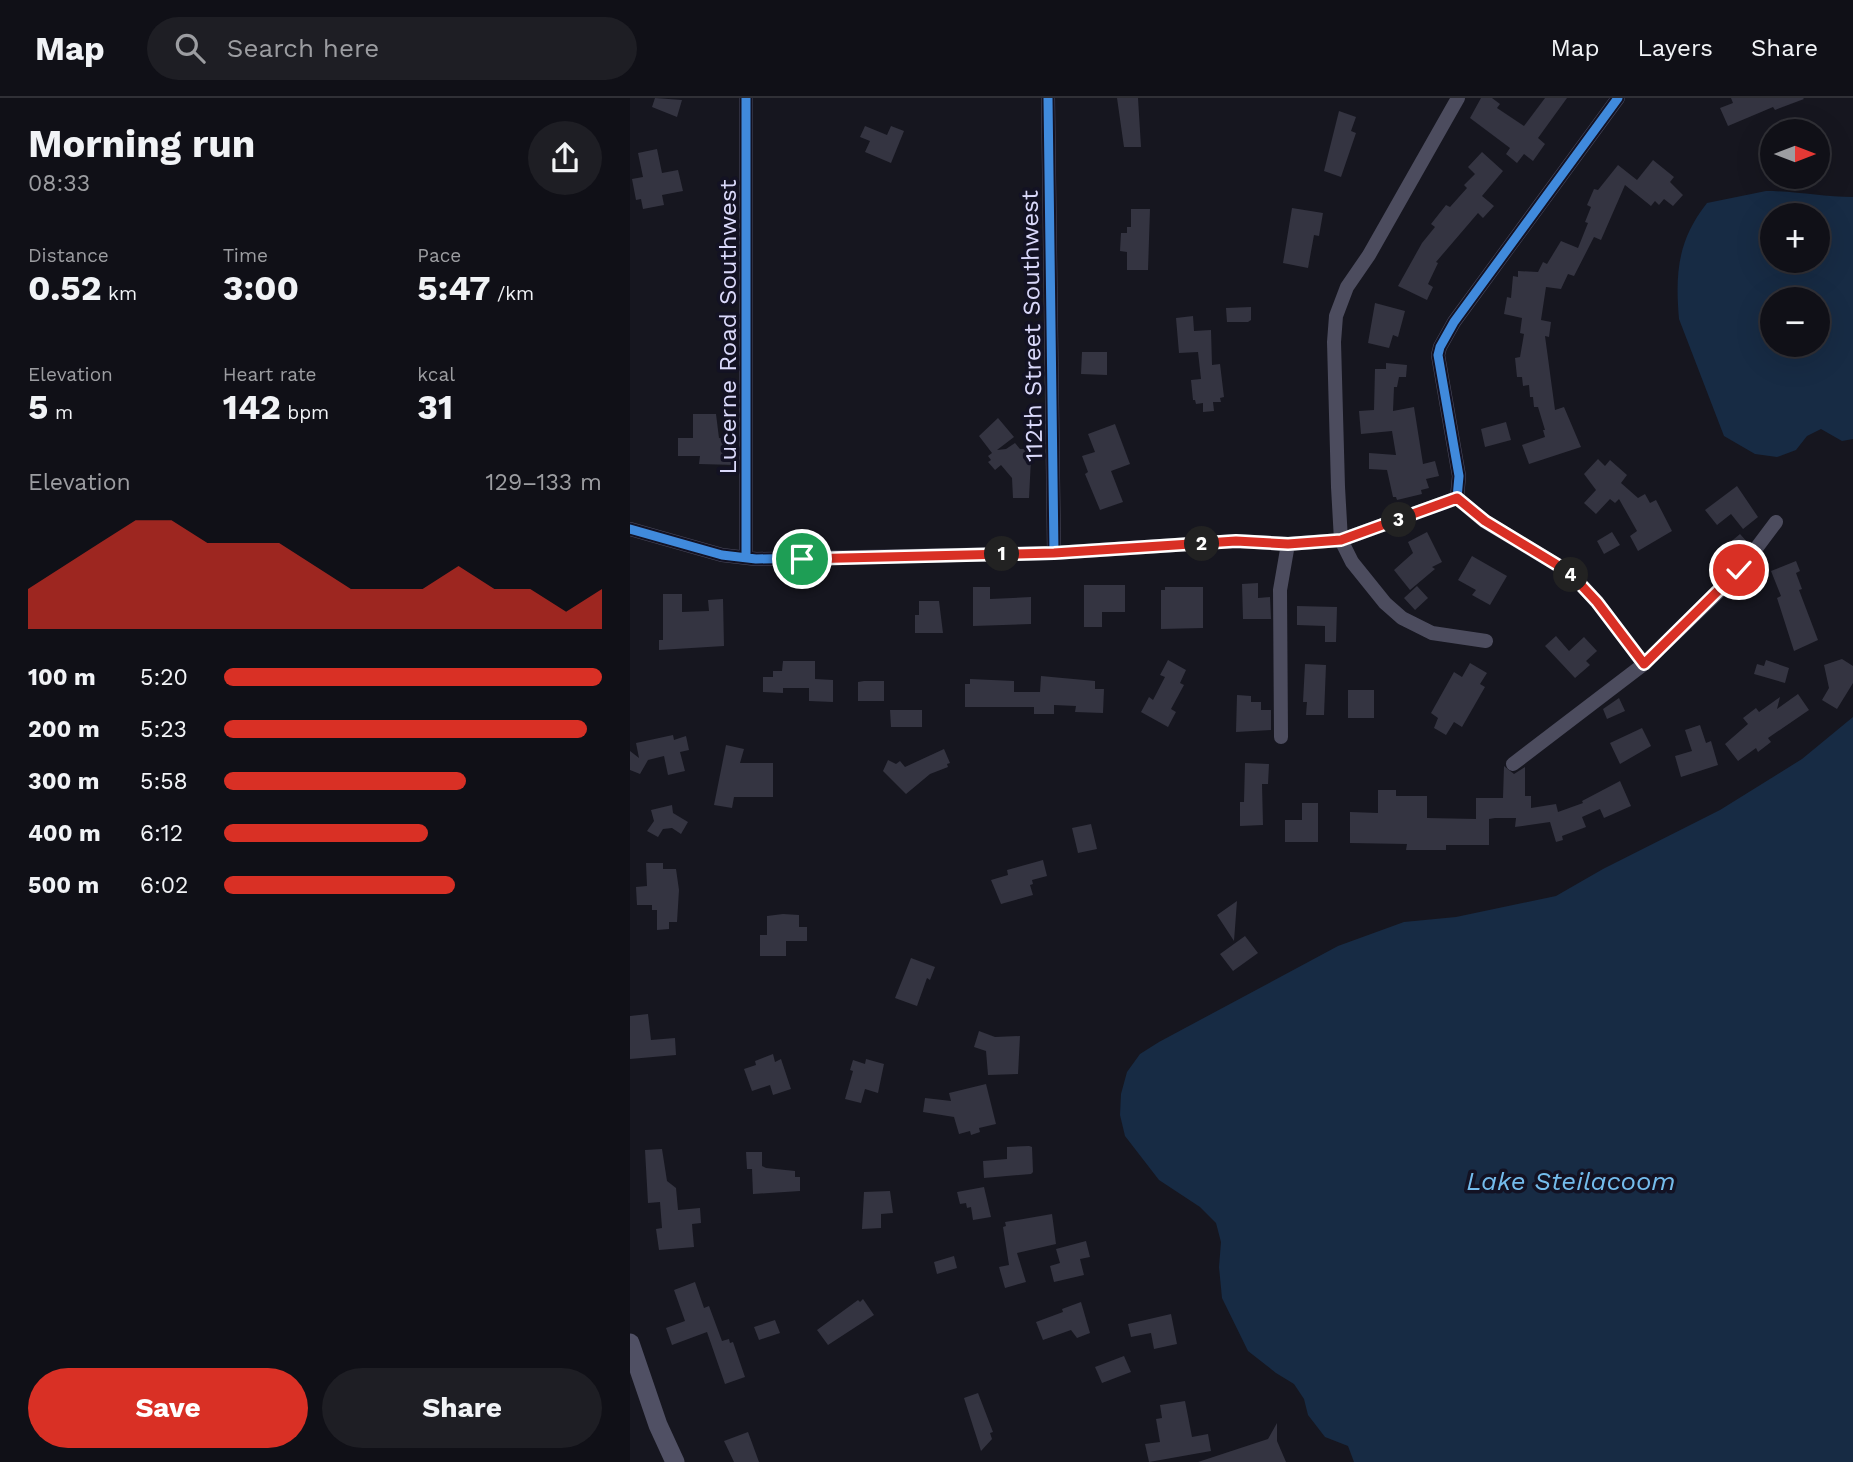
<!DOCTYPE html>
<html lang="en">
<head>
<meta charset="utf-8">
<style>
	body { margin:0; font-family:"Work Sans",sans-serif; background:#1e1e24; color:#f1f3f6; height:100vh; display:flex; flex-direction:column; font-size:26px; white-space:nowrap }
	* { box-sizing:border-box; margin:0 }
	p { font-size:23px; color:#9c9da1 }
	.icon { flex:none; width:38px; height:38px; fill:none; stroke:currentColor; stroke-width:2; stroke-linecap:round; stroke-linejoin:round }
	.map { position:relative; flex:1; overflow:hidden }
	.details { display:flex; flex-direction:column; background:#101017; width:630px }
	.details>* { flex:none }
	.needle { width:46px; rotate:90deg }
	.tools { position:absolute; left:1130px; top:21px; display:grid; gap:14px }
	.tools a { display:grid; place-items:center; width:70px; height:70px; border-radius:50%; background:#101017; box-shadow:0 7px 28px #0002,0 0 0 2px #303036; font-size:35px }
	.pin { position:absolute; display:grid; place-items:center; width:60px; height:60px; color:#fff; margin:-30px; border:4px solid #fff; border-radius:50%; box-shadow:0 2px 7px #0007 }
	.km { position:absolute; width:35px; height:35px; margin:-18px; border-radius:50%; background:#222; color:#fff; font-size:19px; line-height:35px; text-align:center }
	.round { display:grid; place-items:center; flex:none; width:74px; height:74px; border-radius:37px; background:#1e1e24 }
	.headline { display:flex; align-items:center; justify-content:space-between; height:119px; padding:0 28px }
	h1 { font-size:38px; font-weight:700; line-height:52px }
	.stats { display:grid; grid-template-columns:repeat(3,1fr); gap:10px; height:119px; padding:7px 28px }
	.stats div { display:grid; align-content:center }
	.stats b { font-size:35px; font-weight:700 }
	.stats small { font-size:19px; font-weight:400 }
	.stats p { font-size:19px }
	.chart { height:196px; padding:14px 28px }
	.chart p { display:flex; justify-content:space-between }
	.chart svg { width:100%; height:126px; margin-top:7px; fill:#d93025; opacity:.7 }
	.action { display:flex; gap:14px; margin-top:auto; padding:14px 28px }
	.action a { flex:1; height:80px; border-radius:42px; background:#d93025; color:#fff; font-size:28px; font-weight:700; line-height:80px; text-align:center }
	.action a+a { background:#1e1e24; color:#f1f3f6 }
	ul { padding:0 28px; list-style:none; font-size:23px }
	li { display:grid; grid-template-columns:112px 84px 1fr; align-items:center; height:52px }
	li i { height:18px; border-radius:9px; background:#d93025 }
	header { display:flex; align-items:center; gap:42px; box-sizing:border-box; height:98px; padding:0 35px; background:#101017; border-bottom:2px solid #303036 }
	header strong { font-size:33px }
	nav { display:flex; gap:38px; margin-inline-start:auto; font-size:24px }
	.search { width:490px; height:63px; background:#1e1e24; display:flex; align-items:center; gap:18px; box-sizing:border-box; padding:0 24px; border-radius:38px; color:#9c9da1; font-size:26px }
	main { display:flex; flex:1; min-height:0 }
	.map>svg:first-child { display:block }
	.water { fill:#172b44; fill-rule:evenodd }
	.building { fill:#343441 }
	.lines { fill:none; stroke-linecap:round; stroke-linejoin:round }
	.minor { stroke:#4c4c5e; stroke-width:14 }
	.secondary { stroke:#505064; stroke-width:19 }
	.cycleway-casing { stroke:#131223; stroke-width:13 }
	.cycleway { stroke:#408adc; stroke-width:9 }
	.route-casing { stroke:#fff; stroke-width:14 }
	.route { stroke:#d93025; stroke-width:9 }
	.labels { text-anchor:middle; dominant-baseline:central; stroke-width:7; stroke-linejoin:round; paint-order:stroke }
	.street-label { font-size:24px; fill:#dad9fa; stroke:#131223 }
	.water-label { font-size:26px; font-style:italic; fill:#74bcec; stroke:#131223 }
</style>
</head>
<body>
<header>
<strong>Map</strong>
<div class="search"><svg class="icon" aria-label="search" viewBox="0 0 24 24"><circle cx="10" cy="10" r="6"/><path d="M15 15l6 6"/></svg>Search here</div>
<nav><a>Map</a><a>Layers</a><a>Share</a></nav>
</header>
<main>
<section class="details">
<div class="headline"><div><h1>Morning run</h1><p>08:33</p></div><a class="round"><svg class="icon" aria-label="share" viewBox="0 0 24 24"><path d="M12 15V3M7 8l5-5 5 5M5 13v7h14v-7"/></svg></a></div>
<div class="stats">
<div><p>Distance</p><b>0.52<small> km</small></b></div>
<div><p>Time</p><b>3:00</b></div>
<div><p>Pace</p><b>5:47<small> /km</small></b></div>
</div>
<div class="stats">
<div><p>Elevation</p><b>5<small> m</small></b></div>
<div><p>Heart rate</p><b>142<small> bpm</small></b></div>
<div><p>kcal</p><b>31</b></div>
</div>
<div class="chart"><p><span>Elevation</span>129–133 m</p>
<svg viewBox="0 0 160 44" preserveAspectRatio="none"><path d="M0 44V30L10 22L20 14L30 6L40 6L50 14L60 14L70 14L80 22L90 30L100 30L110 30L120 22L130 30L140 30L150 38L160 30V44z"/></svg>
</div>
<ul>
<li><b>100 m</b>5:20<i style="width:100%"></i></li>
<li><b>200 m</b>5:23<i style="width:96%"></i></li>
<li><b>300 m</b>5:58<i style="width:64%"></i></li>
<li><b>400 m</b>6:12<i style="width:54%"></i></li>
<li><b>500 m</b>6:02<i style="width:61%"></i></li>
</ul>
<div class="action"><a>Save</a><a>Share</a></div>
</section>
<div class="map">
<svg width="1223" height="1364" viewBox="0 0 1223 1364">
	<rect width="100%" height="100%" fill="#16161f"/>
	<path class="water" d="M1136,93c29,0 57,6 87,6v242l-11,2 -21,-12 -14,7 -11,14 -19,7 -22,-3 -31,-18 -45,-117c-4,-47 -1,-79 28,-116zM1143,117h45v46h-45zM1143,201h45v46h-45z
		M1223,619v745h-499l-6,-16 -23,-9 -17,-22 -4,-16 -10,-15 -18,-11 -28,-22 -26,-53 -3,-31 2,-25 -5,-19 -16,-16 -41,-27 -34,-44 -5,-21 1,-21 6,-22 13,-18 19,-12 179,-96 66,-24 52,-5 100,-21 47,-27 117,-59 82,-51z"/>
	<path class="building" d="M25,0l27,2 -5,17 -25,-10z
		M487,0h21l3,49h-17z
		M851,0h11l8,6 -3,4 27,18 21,-28h22l-29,40 7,6 -12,17 -9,-7 -7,9 -11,-9 4,-6 -40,-30z
		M1101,0h72l1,1 -29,11 -2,-3 -45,19 -8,-18 13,-5z
		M709,13l17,6 -5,14 5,2 -15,44 -17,-6z
		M235,28l22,9 4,-9 13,5 -13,32 -26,-11 5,-11 -10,-4z
		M27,51l5,24 16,-3 5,21 -21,4 2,10 -21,4 -2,-10 -5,1 -4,-21 11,-2 -5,-24z
		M852,54l21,19 -21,25 12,10 -11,12 -5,-5 -42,49 2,1 -10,21 5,3 -6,13 -29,-14 24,-43 13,-16 -4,-3 15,-19 4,2 17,-19 -3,-3 11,-11 -7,-7z
		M1023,62l21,17 -4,5 13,13 -10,11 -9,-7 -5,6 -4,-4 -4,5 -26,-21 -24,55 -7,-3 -20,39 -6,-2 -7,15 -15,-2 -5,33 10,2 -2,15 -4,-1 10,74 9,-3 17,40 -52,17 -7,-19 23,-8 -2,-7h2l-7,-23h-4l-1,-10h-3l-1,-12 -6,1 -1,-9h-5l-2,-19 5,-1 4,-23 -4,-1 2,-15 -18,-4 3,-17 4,1 2,-22 5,1v-6l20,1 5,-10 4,2 14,-23 17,7 10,-25 -3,-1 6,-15 -4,-2 7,-16 4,1 20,-25 19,15z
		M662,110l31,5 -4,23 -5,-1 -6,33 -25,-5z
		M501,111h19l-2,61h-21v-18l-7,-1 1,-18h6v-6h4z
		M745,205l30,8 -7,26 -5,-2 -4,13 -21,-5z
		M621,209v13l-3,2h-21l-1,-14z
		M563,218l1,15 17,-1 1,35 8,-1 4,33 -4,1 1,4h-8l1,9 -11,1v-9l-7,1 -1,-4h-2l-2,-20 10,-1 -3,-27 -19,1 -3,-35z
		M452,254h25v23l-26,-1z
		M756,265l21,2 -1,12h-7l-2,10h-3l-1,24 21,-4 9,57 12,-3 4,15 -13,3 3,9 -8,2 1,4 -25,6 -1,-3h-3l-6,-27 -18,-1v-16l27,2 -4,-24 -31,3 -2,-23 15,-1 1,-41h11z
		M63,316h23l3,24 17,1v26l-37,-1 1,-8h-22v-18h15z
		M368,320l16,19 -17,13 9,-1 9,-6 5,6h9v10h2l-2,39h-16l-1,-20 -11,-13 -6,5 -7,-8 3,-2 -3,-4 4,-3 -13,-17z
		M876,324l5,18 -26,7 -4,-18z
		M485,326l15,40 -19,7 12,31 -23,8 -15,-36 3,-2 -6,-16 13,-4 -7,-18z
		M968,361l7,7 5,-6 17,15 -6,8 17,15 7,-4 5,9 6,-3 16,31 -34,20 -8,-15 7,-5 -18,-32 -4,4 -5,-4 -14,15 -12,-11 12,-13 -12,-16z
		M1107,388l21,31 -15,12 -12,-15 -14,11 -12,-15z
		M797,434l15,30 -10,5 3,2 -25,21 -16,-20 19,-17 -5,-11z
		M982,434l8,13 -16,9 -7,-13z
		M1110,436l8,9 -13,12 -8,-10z
		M842,458l35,20 -17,29 -18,-10 4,-5 -18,-10z
		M1166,463l4,10 -4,2 6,16 -3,1 19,50 -24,11 -17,-53 4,-2 -10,-25z
		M628,485v15l12,-1 1,22h-28l-1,-35z
		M454,487h41v27h-23v15h-18z
		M787,488l11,12 -13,12 -11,-12z
		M343,489h17v12l41,-2v27l-58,2z
		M535,489h38v41l-42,1v-39h4z
		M33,496h19v18l27,-1 -1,-11 15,-1 1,47 -65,4v-10h4z
		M289,503h20l4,32h-28v-18h4z
		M667,508l40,1 -1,35h-11v-16l-28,-1z
		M926,538l13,15 15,-14 13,14 -11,10 4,4 -15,13 -30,-32z
		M1212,561l11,7v17l-16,26 -15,-9 7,-12 -5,-23z
		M538,562l18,10 -6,13 4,2 -13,24 5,3 -8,15 -27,-15 8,-15 4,3 12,-23 -5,-2z
		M1136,562l23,8 -4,15 -31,-9 3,-10 7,2z
		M153,563h32v18l18,1v22l-24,-1v-13h-26v5l-20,-1v-15h10v-6h9z
		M840,565l17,10 -7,11 5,3 -23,40 -8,-5 -8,13 -12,-7 4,-10 -7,-5 23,-41 8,5z
		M675,566l21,1 -2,50h-18l1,-13h-4z
		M411,578l54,5v8h9l-1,24 -28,-1 1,-6 -22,-1v9h-20v-7h-69v-23h5v-5l44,2v11h26z
		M234,583h20v20h-26v-19z
		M718,592h26v28h-26z
		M1168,596l11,16 -41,28 3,4 -13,10 -2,-4 -18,13 -13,-17 23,-20 -5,-6 13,-10 3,4 21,-15 -3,12z
		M607,597l14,1v6h10v8h10v20l-35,2z
		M989,600l6,13 -18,8 -4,-10z
		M260,612h32v17h-31z
		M1070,627l6,18 5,-2 7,24 -37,12 -6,-21 17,-5 -7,-21z
		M1012,630l9,18 -31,18 -10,-21z
		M43,637l1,5 12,-4 3,14 -9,2 5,19 -17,4 -4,-19 -16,4 -8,14 -10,-4v-19l9,7 -3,-15z
		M96,647l18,4 -4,14h33v34h-39l-2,11 -18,-3z
		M314,651l6,14 -3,1 1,3 -18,7 -24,20 -23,-23 5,-11 8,4 4,-3 5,6z
		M615,665l24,1 -1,20h-6l1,41 -23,1v-24h4z
		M874,668l10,8 11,-7v29h6v12l25,-4 2,8 25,-9 -1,-2 38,-20 11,25 -27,12 -4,-9 -18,8 4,10 -24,9 1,4 -7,2 -6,-20 -35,5 1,-9h-21l-6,1v26h-43v5h-40l1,-6 -57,-1v-31l28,1v-23h18v6h31v22l49,1v-21h27z
		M672,705h16v39h-33v-22h17z
		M42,707l1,8 15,9 -7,12 -9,-6 -9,1 -5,8 -11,-6 7,-10 -3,-11z
		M461,726l6,25 -19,4 -6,-25z
		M413,762l4,16 -15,4 1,4 -3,1 3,10 -32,9 -10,-24 17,-5 -1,-5z
		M16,765h17v6h13l3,21 -2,32h-8v7l-12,1v-20h-5v-5h-15l-1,-18 11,-1z
		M607,803l-3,40 -17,-26z
		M153,816l16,1v12h8v14h-21v15h-26v-21h7v-19z
		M615,838l13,17 -25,18 -13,-17z
		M281,860l24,9 -5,13 -3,-2 -10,28 -22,-8z
		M18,916l3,26 24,-2 1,17 -46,4v-43z
		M349,933l16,6 25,-1 -2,38 -30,1 -2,-24 -12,-4z
		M143,956l2,8 6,-3 10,30 -18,6 -3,-10 -18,6 -8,-22 12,-4 -1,-4z
		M236,961l18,5 -6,29 -13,-4 -4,14 -16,-4 8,-28 -3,-1 3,-10 12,4z
		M356,986l10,40 -17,4 1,4 -9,3 -1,-4 -11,3 -5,-17 -31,-5 2,-14 26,3 -2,-8z
		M399,1048l3,1 1,25 -2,2 -47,4 -1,-17 24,-2v-12z
		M32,1051l5,32 9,7 2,22 22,-2 1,15 -9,1 2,23 -35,3 -3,-21 6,-1 -2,-26 -12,1 -3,-53z
		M116,1054h16v14l4,2 29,3v6h5v14l-47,3 -1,-25h-5z
		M354,1089l7,30 -18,3 -2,-13 -4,1 -1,-5 -6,1 -3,-12z
		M260,1093l3,22 -12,1v14l-19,1 2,-37z
		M422,1116l4,30 -39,9 9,29 -21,6 -6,-21 10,-2 -6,-38 3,-1 -1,-4z
		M456,1143l4,16 -10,2 4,16 -30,7 -4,-16 10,-3 -4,-14z
		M324,1158l3,12 -20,6 -3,-12z
		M65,1184l9,26 5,-2 13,35 7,-2 1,4 3,-1 12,35 -20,7 -18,-52 -35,13 -6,-17 19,-7 -11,-31z
		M233,1201l11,16 -46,30 -11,-15 41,-30 2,2z
		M451,1204l9,31 -13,5 -6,-8 -28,10 -7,-18 27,-10 -1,-3z
		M541,1216l6,30 -23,5 -3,-16 -20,4 -3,-13z
		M145,1222l5,13 -21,7 -5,-13z
		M494,1258l7,16 -29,11 -7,-16z
		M348,1295l15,39 -3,1 2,6 -11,12 -17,-53z
		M555,1303l7,36 16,-3 3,17 -62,11 -4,-18 15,-2 -4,-23 6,-1 -2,-13z
		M647,1325v18l9,21h-88l70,-23z
		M118,1334l11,30h-25l-10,-21z"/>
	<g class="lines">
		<path class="minor" d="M418,0l6,455
			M828,0l-89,157 -22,32 -11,29 -2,26 4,145 3,53 11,22 33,41 17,15 30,15 54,8
			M827,400l2,-22 -21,-121 2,-8 14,-25 164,-224
			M827,400l27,23 85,51 28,30 47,62
			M0,431l92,26 34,4 298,-6 182,-12 52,3 53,-4 116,-42
			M116,459v-459
			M651,639l-1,-147 8,-46
			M883,666l131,-100 93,-90 39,-52"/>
		<path class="secondary" d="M0,1245l28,82 17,37"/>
		<g class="cycleway-casing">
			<path id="cycleway" d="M418,0l6,455
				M0,431l92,26 34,4 298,-6 182,-12 52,3 53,-4 106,-37 10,-5 2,-22 -21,-121 2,-8 14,-25 164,-224
				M116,459v-459"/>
		</g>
		<use href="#cycleway" class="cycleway"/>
	</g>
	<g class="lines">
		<g class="route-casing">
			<path id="route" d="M172,461l252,-6 182,-12 52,3 53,-4 116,-42 28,23 84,51 28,30 47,62 95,-94"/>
		</g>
		<use href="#route" class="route"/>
	</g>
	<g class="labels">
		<g class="street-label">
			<text transform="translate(402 228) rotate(-91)">112th Street Southwest</text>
			<text transform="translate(98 229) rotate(-90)">Lucerne Road Southwest</text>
		</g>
		<g class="water-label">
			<text x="941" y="1083">Lake Steilacoom</text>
		</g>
	</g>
</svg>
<div class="tools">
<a><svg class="needle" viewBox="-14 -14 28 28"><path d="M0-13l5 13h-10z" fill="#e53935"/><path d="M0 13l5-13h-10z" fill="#9c9da1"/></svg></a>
<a>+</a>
<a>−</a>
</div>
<div class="pin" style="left:172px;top:461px;background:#1e9e55"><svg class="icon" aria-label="arrive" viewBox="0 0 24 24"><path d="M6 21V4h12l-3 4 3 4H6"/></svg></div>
<div class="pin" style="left:1109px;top:472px;background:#d93025"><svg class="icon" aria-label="check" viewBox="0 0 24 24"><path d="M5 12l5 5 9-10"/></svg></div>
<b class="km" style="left:372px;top:456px">1</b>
<b class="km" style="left:572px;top:446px">2</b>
<b class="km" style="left:769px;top:422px">3</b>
<b class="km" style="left:941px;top:477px">4</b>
</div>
</main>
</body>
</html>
